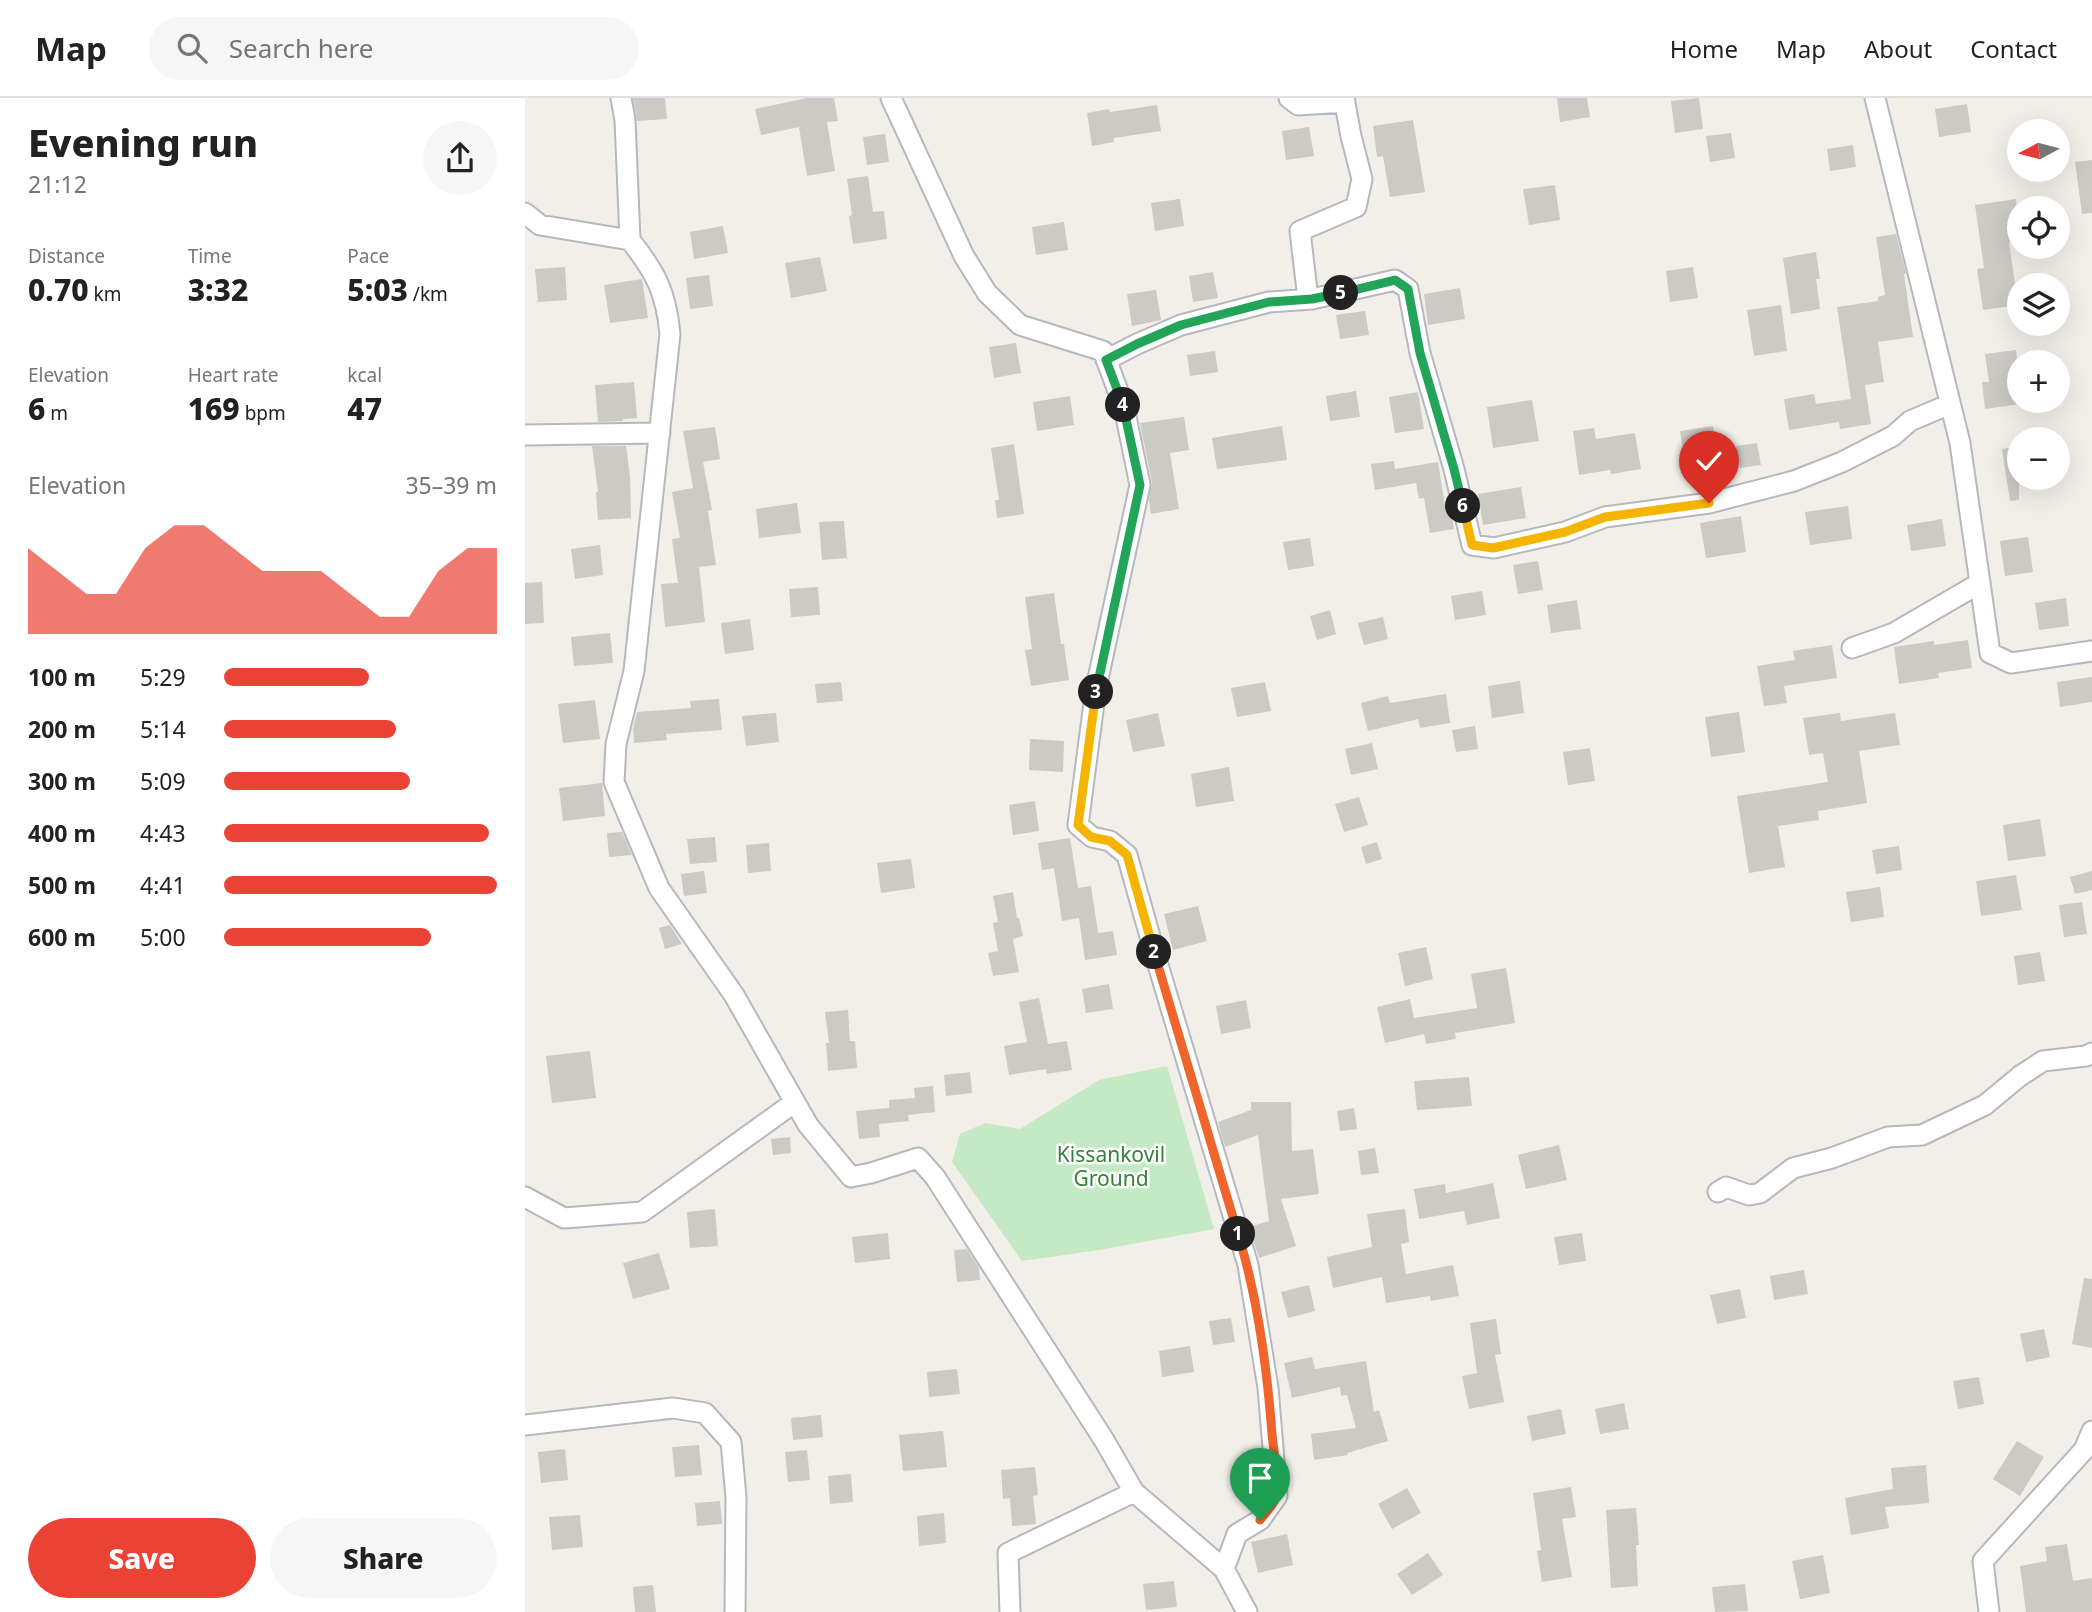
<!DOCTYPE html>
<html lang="en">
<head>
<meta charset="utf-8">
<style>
	body { margin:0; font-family:"Noto Sans",sans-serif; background:#f6f6f6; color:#222; height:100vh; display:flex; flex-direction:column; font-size:26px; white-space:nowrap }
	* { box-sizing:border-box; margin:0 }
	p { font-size:23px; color:#767676 }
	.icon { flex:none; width:38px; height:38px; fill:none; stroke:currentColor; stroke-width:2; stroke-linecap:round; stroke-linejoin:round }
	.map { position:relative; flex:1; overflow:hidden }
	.panel { display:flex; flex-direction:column; background:#fff; width:525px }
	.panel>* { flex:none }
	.needle { width:46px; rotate:263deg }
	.buttons { position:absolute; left:1482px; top:21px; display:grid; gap:14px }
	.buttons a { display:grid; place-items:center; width:63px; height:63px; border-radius:50%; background:#fff; box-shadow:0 7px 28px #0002; font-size:35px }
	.pin { position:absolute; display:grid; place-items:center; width:60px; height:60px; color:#fff; margin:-72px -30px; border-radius:50% 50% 50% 0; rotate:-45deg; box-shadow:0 0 7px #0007 }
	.pin .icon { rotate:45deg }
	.km { position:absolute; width:35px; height:35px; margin:-18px; border-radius:50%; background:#222; color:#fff; font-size:19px; line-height:35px; text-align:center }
	.round { display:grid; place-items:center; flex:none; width:74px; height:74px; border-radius:37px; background:#f6f6f6 }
	.summary { display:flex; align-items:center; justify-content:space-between; height:119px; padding:0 28px }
	h1 { font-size:38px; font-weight:800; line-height:52px }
	.figures { display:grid; grid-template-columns:repeat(3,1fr); gap:10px; height:119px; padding:7px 28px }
	.figures div { display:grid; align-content:center }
	.figures b { font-size:30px; font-weight:800 }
	.figures small { font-size:19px; font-weight:400 }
	.figures p { font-size:19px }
	.chart { height:196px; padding:14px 28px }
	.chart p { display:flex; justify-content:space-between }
	.chart svg { width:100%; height:126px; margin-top:7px; fill:#ea4335; opacity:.7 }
	.primary-button { display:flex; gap:14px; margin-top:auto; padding:14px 28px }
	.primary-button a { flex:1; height:80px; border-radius:42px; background:#ea4335; color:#fff; font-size:28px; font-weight:800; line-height:80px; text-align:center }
	.primary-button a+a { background:#f6f6f6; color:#222 }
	ul { padding:0 28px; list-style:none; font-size:23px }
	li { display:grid; grid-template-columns:112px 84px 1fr; align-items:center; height:52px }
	li i { height:18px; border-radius:9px; background:#ea4335 }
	header { display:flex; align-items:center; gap:42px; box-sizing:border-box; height:98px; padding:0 35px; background:#fff; border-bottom:2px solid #e0e0e0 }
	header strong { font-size:33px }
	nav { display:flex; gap:38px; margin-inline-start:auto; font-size:24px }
	.search { width:490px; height:63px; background:#f6f6f6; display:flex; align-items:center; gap:18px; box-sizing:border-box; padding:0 24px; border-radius:38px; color:#767676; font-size:26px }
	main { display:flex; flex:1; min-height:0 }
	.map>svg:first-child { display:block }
	.green { fill:#c5e8c5 }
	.building { fill:#cccac5 }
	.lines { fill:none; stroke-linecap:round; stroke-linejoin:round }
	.street-casing { stroke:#b5b8bc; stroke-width:23 }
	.street { stroke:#fff; stroke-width:19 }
	.split-1-casing { stroke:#fff; stroke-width:14 }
	.split-2-casing { stroke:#fff; stroke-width:14 }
	.split-3-casing { stroke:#fff; stroke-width:14 }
	.split-4-casing { stroke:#fff; stroke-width:14 }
	.split-5-casing { stroke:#fff; stroke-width:14 }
	.split-6-casing { stroke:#fff; stroke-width:14 }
	.split-7-casing { stroke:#fff; stroke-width:14 }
	.split-1 { stroke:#f0652b; stroke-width:9 }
	.split-2 { stroke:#f0652b; stroke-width:9 }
	.split-3 { stroke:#f5b400; stroke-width:9 }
	.split-4 { stroke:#22a559; stroke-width:9 }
	.split-5 { stroke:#22a559; stroke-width:9 }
	.split-6 { stroke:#22a559; stroke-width:9 }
	.split-7 { stroke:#f5b400; stroke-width:9 }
	.labels { text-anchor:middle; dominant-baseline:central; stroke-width:5; stroke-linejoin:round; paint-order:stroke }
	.park-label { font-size:21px; fill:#348238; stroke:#fff }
</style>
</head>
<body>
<header>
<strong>Map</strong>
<div class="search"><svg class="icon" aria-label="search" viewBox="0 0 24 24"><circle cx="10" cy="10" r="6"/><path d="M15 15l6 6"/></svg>Search here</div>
<nav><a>Home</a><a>Map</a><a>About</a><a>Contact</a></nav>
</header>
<main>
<section class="panel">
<div class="summary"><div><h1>Evening run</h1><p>21:12</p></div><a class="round"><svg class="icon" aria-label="share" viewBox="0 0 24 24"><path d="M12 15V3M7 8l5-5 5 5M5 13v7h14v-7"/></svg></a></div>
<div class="figures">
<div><p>Distance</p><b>0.70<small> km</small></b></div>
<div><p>Time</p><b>3:32</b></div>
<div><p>Pace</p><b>5:03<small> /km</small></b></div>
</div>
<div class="figures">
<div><p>Elevation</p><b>6<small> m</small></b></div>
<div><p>Heart rate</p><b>169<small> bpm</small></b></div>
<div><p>kcal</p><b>47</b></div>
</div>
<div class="chart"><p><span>Elevation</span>35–39 m</p>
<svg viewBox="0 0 160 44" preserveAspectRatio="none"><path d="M0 44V14L10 22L20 30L30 30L40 14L50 6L60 6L70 14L80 22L90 22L100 22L110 30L120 38L130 38L140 22L150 14L160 14V44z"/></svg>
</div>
<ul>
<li><b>100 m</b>5:29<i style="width:53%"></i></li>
<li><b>200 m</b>5:14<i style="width:63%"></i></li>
<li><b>300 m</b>5:09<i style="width:68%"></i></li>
<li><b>400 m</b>4:43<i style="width:97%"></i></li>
<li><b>500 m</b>4:41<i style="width:100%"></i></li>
<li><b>600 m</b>5:00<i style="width:76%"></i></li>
</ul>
<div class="primary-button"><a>Save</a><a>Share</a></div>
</section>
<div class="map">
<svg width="1567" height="1514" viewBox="0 0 1567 1514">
	<rect width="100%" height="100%" fill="#f1efe8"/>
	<path class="green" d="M642,968l47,163 -115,21 -77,11 -70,-99 8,-28 25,-11 35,6 79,-49z"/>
	<path class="building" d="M108,0h32l2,21 -30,2z
		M282,0h27l4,23 -11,1 8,49 -28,5 -8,-49 -38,8 -6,-26z
		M1032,0h30l3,19 -30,5z
		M1174,0l4,31 -28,4 -4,-32z
		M1442,6l4,28 -32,5 -4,-28z
		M632,7l4,26 -47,7v4l-22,4 -5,-33 22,-4 1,3z
		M888,22l12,72 -35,5 -7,-41 -6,1 -4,-31z
		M784,29l5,29 -28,4 -4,-29z
		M1206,35l4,25 -25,4 -4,-26z
		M360,36l4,28 -22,3 -4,-28z
		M1328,47l3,22 -26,4 -3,-22z
		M1567,62v53l-10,1 -7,-52z
		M343,78l5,36 11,-1 3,28 -34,5 -4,-28 3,-1 -5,-36z
		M1030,87l5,35 -31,5 -6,-36z
		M655,101l4,27 -29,5 -4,-28z
		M1491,101l3,41 -10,2 9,63 -35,5 -6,-41 7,-1 -9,-63z
		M539,124l4,28 -32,5 -4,-28z
		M198,128l5,27 -34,6 -4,-27z
		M1371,136l10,39 -2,1 9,63 -35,5 6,40 -19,3 6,39 -31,5 -1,-7 -50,8 -5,-31 30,-5 2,10 35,-5 -14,-92 41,-6v-4l7,-2 -9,-58z
		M1291,154l4,27h-4l4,30 -29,5 -8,-56z
		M295,159l7,34 -36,7 -6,-35z
		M40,169l2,33 -29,2 -3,-33z
		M1168,169l5,31 -28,4 -4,-31z
		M688,174l5,26 -25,4 -4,-26z
		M184,177l4,31 -23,3 -4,-31z
		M117,181l6,39 -38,5 -6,-38z
		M935,190l5,31 -37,6 -4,-31z
		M631,192l5,30 -29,6 -5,-32z
		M1256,207l6,46 -33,5 -7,-46z
		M840,213l4,24 -29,4 -4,-24z
		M491,245l5,30 -27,5 -5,-31z
		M1491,252l3,21 -4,1 5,32 -35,5 -3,-27h7l-4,-28z
		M690,253l3,21 -28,4 -3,-21z
		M109,284l3,36 -14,1v2l-25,1 -3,-37z
		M831,293l4,26 -30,4 -4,-25z
		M893,294l6,37 -29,4 -6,-36z
		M545,298l4,29 -37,6 -4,-29z
		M1007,302l7,41 -46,7 -6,-41z
		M659,319l5,33 -19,3 9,56 -28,5 -2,-14 3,-17 -12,-60z
		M757,328l5,34 -70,9 -5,-31z
		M1188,328l4,25 -33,5 -4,-25z
		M190,329l5,32 -17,3 9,48 -4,1 8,54 -17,2 6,55 -40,5 -4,-43 17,-1 -6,-44 8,-1 -8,-46 21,-4 -10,-57z
		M1069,330l2,11 39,-6 6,36 -30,5 -1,-4 -31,5 -6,-44z
		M1232,345l4,22 -21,3 -4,-22z
		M489,346l10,70 -27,4 -2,-18h4l-8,-52z
		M67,348h34l4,30 1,42 -33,2 -2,-28h2z
		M1494,348v54l-9,1 -8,-52z
		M869,363l1,8 43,-7 7,44 5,-1 4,24 -24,4 -6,-35 -5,1 -3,-16 -41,7 -4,-26z
		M996,389l5,31 -43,7 -5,-31z
		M272,405l4,30 -42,5 -3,-29z
		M1323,408l4,33 -42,6 -5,-33z
		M1216,418l5,36 -40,6 -6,-35z
		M1417,421l4,27 -35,5 -4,-26z
		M319,423l3,37 -25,2 -3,-38z
		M1503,439l5,35 -28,4 -5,-35z
		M785,440l4,28 -26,4 -5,-28z
		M75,447l3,30 -28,4 -4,-30z
		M1013,463l5,29 -25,4 -5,-29z
		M17,484l2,41 -19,1v-41z
		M293,489l2,28 -29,2 -2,-28z
		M957,493l4,24 -31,5 -4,-24z
		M529,495l7,51h3l5,36 -38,6 -6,-36 7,-1 -7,-52z
		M1541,500l3,28 -30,4 -4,-27z
		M1052,502l4,29 -30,4 -4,-28z
		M805,512l6,24 -19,6 -7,-24z
		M858,519l5,22 -24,6 -6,-22z
		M225,521l4,31 -29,4 -4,-31z
		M85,535l3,30 -39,3 -3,-29z
		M1443,542l4,28 -34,5 1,5 -40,6 -5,-37 40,-6v4z
		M1307,547l5,33 -53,8 3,17 -23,3 -7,-40 38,-6 -2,-9z
		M1567,579v25l-32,5 -3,-25z
		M995,583l4,32 -32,5 -4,-32z
		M316,584l2,19 -26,2 -2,-19z
		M740,584l6,29 -34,6 -6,-29z
		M921,596l4,29 -30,5 -2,-9 -50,12 -7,-28 27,-7 2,7z
		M194,601l3,31 -56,4 1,6 -33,3 -1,-15 4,-16 54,-4 -1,-7z
		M70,602l5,39 -37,4 -5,-39z
		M1214,614l6,40 -34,5 -6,-40z
		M251,615l3,29 -33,4 -4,-30z
		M633,615l7,33 -32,6 -7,-32z
		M1315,615l1,8 54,-8 5,32 -41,6 8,52 -49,8 1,9 -41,6 7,41 -36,6 -12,-77 91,-14 -5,-29 -14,2 -6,-37z
		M950,628l3,23 -22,3 -4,-22z
		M505,641l34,2 -1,31 -34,-2z
		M847,645l6,26 -27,6 -6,-26z
		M1065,650l5,33 -27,4 -5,-33z
		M704,669l5,34 -38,6 -5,-33z
		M77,685l3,33 -42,5 -4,-33z
		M834,699l9,28 -24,7 -9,-28z
		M510,703l4,30 -26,4 -4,-30z
		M1515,721l6,37 -38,5 -5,-36z
		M97,734l10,23 -23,2 -2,-24z
		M190,739l2,25 -27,2 -3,-25z
		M545,740l8,50 13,-2 7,47 15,-2 4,24 -32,5 -6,-42 -17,3 -8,-53 -12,2 -4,-27z
		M852,744l5,17 -16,5 -5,-17z
		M244,745l2,28 -23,2 -2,-28z
		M1374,748l3,24 -26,4 -4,-24z
		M386,761l4,29 -34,5 -4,-30z
		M179,773l3,22 -23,3 -3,-22z
		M1567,773v19l-17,4 -5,-17z
		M1491,777l6,35 -41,6 -5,-35z
		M1355,789l4,30 -33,5 -5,-30z
		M488,794l4,26h2l4,18 -10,3 6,33 -26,4 -5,-23 10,-2 -5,-28 5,-1 -5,-26z
		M1557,804l5,32 -23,3 -5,-32z
		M673,808l9,35 -34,9 -9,-36z
		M145,827l12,19 -17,5 -6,-21z
		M901,849l7,32 -28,7 -7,-33z
		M1515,854l5,29 -27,4 -4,-29z
		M981,870l9,55 -60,10 1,6 -30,5 -2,-10 -39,9 -8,-36 33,-8 4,19 63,-10 -6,-34z
		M584,886l4,25 -27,4 -4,-24z
		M514,900l9,46 19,-3 5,29 -25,4 -1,-5 -37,6 -5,-29 23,-4 -8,-40z
		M721,902l5,28 -30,6 -5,-28z
		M323,912l2,31h5l2,27 -29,3 -2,-28h3l-4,-31z
		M65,953l6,47 -44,5 -6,-47z
		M445,974l2,21 -26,3 -2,-21z
		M944,979l3,29 -55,4 -3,-29z
		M408,988l2,26 -27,3 1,6 -30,3 1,13 -21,2 -3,-28 33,-3v-8l26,-2 -1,-10z
		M726,1004h40l1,49 21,-2 6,45 -38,5 15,47 -37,12 -10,-31 20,-6 -11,-86 -33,12 -7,-25 33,-12z
		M829,1010l3,21 -17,2 -3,-20z
		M265,1039l1,16 -18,2 -2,-16z
		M1034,1047l8,35 -41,9 -8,-34z
		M850,1050l4,25 -18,2 -3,-24z
		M968,1085l7,35 -33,7 -3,-14 -45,8 -5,-30 31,-5 1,9z
		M190,1111l3,37 -28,2 -3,-36z
		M880,1111l4,33 -8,2 5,30 47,-9 6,31 -28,5 -1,-5 -44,7 -4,-26 -49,11 -6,-31 45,-10 -5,-33z
		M363,1135l2,26 -35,4 -3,-26z
		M1057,1135l4,28 -27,4 -5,-28z
		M442,1151l12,19 1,12 -23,2 -3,-32z
		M134,1155l11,36 -37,10 -10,-36z
		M1279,1172l4,24 -34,6 -4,-24z
		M1559,1180l8,1v69l-20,-4z
		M784,1187l6,26 -27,7 -7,-26z
		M1215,1191l6,29 -29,6 -7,-29z
		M706,1220l4,24 -22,3 -4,-24z
		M971,1221l5,35 -6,1 9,47 -35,7 -7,-33 15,-3 -7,-50z
		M1519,1231l6,28 -24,5 -6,-28z
		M665,1248l4,26 -32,5 -3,-26z
		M787,1259l3,12 51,-8 8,51 5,-2 9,31 -41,12 1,2 -34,5 -3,-26 45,-6 -9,-33 -6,1 -1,-9 -48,11 -8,-35z
		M432,1271l3,25 -31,3 -2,-25z
		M1454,1279l5,27 -26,5 -5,-28z
		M1099,1305l5,26 -29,5 -5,-25z
		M1036,1311l5,25 -34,7 -5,-25z
		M296,1317l2,22 -30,3 -2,-22z
		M418,1333l4,36 -44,4 -4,-36z
		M1492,1343l27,16 -24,39 -27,-17z
		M174,1347l3,30 -27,2 -3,-30z
		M40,1351l3,31 -27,3 -3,-31z
		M282,1352l3,30 -22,2 -3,-30z
		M1401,1367l3,38 -44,4 4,21 -38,7 -6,-37 48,-9 -2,-21z
		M510,1369l3,28 -5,1 3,28 -24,2 -2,-28 -7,1 -2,-29z
		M326,1376l2,28 -23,2 -2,-28z
		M1046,1389l5,30 -14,2 10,58 -30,5 -5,-31 4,-1 -8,-57z
		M882,1390l14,25 -29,16 -14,-25z
		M195,1403l2,23 -25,2 -2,-23z
		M1111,1410l3,37h-3l2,41 -27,2 -5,-78z
		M419,1415l2,30 -27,3 -2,-30z
		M55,1417l3,32 -31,3 -3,-33z
		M762,1436l6,31 -35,8 -7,-31z
		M1542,1446l6,37 19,-3v34h-66l-6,-46 27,-5 -2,-14z
		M903,1455l15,22 -31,20 -15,-21z
		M1298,1457l7,38 -30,6 -8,-38z
		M649,1483l3,26 -31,3 -3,-26z
		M1220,1486l3,27 -33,1 -3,-25z
		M128,1487l3,27h-21l-2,-25z"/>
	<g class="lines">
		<g class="street-casing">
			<path id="street" d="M96,0l4,22 5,120
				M366,0l73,158 23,37 33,32 83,26 21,56 16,78 -44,203 -18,137 14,12 18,4 17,14 31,110 90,300 20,123 9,108 -17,24 -23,14 -13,35
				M764,0l9,7 47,-3
				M1350,0l85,345 30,210 21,10 81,-12
				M0,115l15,12 90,15c26,33 36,52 40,94l-36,337 -18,73 -2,38 45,106 75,107 74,130 43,52 20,-4 47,-15 17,19 169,263 30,52 90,77 23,43
				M783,201l-8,-68 56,-24 6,-28 -11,-43 -7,-38
				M581,262l31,-16 44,-19 88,-23 43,-3 83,-19 13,9 12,64 34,116 18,76 22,3 71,-16 40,-15 104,-14 85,-22 48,-19 51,-26 17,-15 40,-17
				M0,337l135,-2
				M1327,550l42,-15 86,-50
				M1193,1094l8,-5 23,8 11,-2 33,-25 39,-10 56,-21 34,-2 63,-30 35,-29 23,-15 43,-5 6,-3
				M0,1099l39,21 78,-6 153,-110
				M0,1327l148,-17 32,5 26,29 5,55 -1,115
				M485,1514l-2,-59 126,-61
				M1464,1514l-6,-51 101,-111 8,-19"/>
		</g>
		<use href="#street" class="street"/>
	</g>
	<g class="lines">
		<g class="split-1-casing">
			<path id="split-1" d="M713,1136c20,64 29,133 34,200 2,19 6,40 5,59 -1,9 -11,19 -17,27"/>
		</g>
		<g class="split-2-casing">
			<path id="split-2" d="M629,854l84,282"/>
		</g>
		<g class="split-3-casing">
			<path id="split-3" d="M571,594l-18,133 13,12 19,4 17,14 27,97"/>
		</g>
		<g class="split-4-casing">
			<path id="split-4" d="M571,594l44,-207 -17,-80"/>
		</g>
		<g class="split-5-casing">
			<path id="split-5" d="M598,307l-17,-45 31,-16 44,-19 88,-23 43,-3 29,-6"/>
		</g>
		<g class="split-6-casing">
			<path id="split-6" d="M816,195l54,-13 13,9 12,64 34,116 9,37"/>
		</g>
		<g class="split-7-casing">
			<path id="split-7" d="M938,408l9,39 21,3 72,-16 40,-15 104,-14"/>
		</g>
		<use href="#split-1" class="split-1"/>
		<use href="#split-2" class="split-2"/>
		<use href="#split-3" class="split-3"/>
		<use href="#split-4" class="split-4"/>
		<use href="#split-5" class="split-5"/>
		<use href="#split-6" class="split-6"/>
		<use href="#split-7" class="split-7"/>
	</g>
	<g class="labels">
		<g class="park-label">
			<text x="586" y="1056">Kissankovil<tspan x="586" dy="24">Ground</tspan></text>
		</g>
	</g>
</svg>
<div class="buttons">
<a><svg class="needle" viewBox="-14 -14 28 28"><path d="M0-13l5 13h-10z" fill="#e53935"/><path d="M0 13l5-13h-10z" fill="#767676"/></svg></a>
<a><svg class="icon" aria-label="locate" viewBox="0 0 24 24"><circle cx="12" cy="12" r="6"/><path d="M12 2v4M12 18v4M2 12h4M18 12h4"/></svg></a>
<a><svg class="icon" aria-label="layers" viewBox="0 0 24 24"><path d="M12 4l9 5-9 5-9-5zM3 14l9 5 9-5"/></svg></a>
<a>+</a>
<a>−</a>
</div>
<div class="pin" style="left:735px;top:1422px;background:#1e9e55"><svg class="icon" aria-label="arrive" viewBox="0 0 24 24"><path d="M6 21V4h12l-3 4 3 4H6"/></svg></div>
<div class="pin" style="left:1184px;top:405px;background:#d93025"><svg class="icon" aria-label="check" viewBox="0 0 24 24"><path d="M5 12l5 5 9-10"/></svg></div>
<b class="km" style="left:713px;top:1136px">1</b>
<b class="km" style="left:629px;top:854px">2</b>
<b class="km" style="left:571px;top:594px">3</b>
<b class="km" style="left:598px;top:307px">4</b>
<b class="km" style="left:816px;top:195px">5</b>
<b class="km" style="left:938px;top:408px">6</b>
</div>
</main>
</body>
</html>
